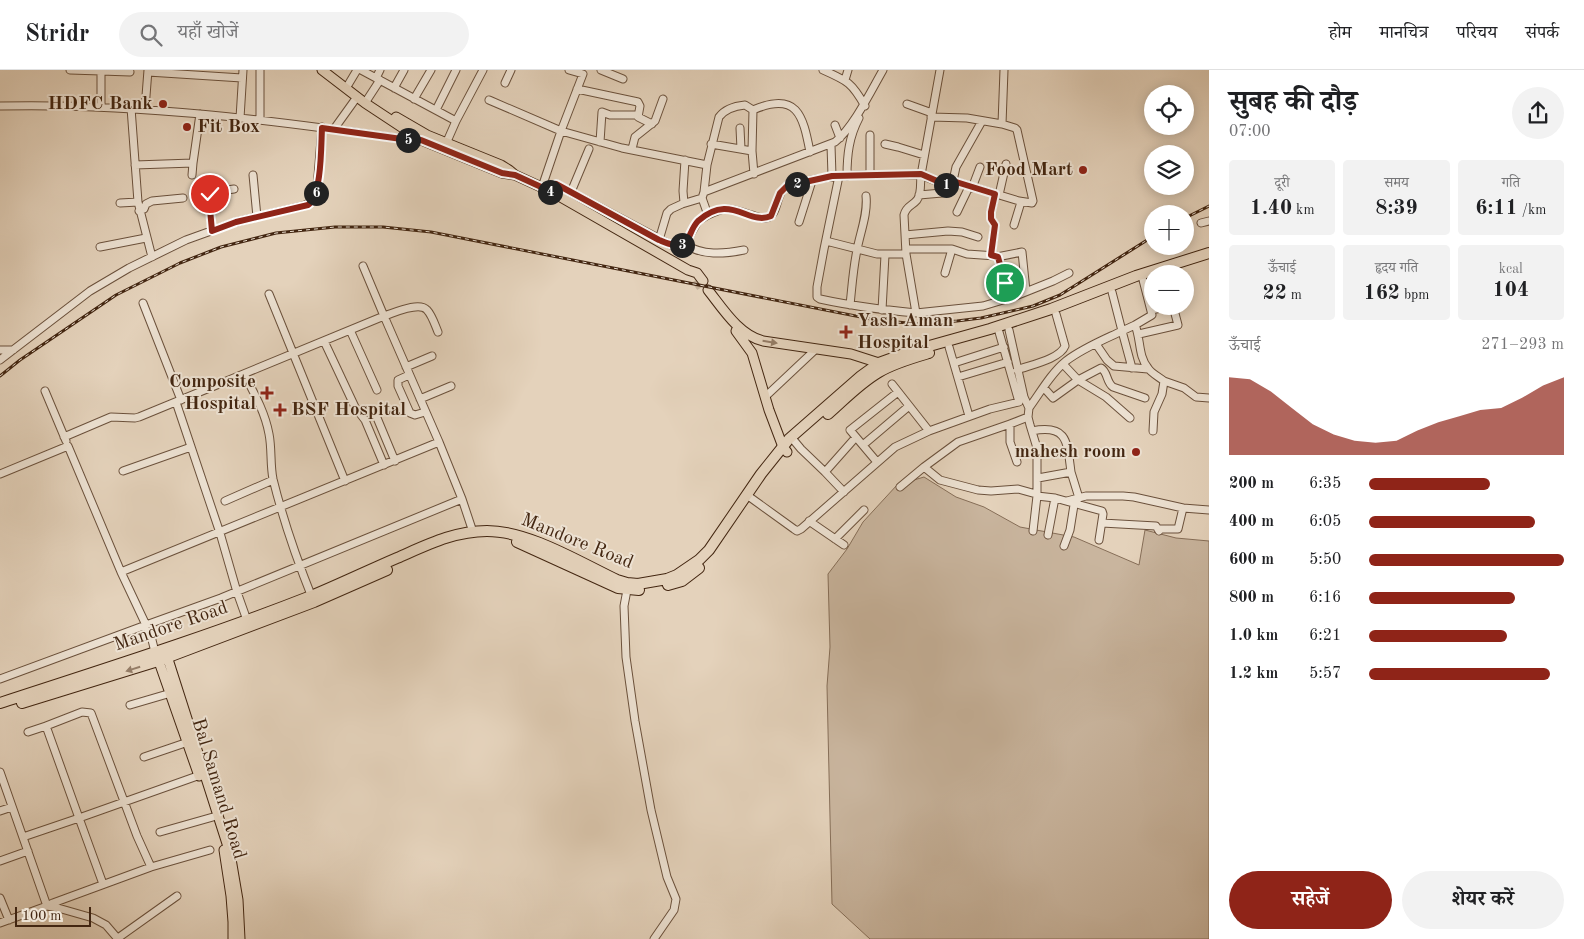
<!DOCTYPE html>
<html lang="hi">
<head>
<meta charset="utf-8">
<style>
	body { margin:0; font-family:"Old Standard TT","Noto Serif Devanagari",serif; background:#f2f2f2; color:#202124; height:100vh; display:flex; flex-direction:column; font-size:19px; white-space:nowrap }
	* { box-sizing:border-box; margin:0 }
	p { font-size:16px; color:#757577 }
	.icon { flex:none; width:28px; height:28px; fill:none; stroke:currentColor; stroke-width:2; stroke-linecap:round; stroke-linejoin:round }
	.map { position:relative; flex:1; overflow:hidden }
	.details { display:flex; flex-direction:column; background:#fff; width:375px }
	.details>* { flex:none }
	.controls { position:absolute; left:1144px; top:15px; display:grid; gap:10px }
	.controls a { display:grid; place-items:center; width:50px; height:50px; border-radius:50%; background:#fff; box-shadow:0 2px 12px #0003; font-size:25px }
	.scale { position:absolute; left:15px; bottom:12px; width:76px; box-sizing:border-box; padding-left:5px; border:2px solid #432611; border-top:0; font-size:14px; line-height:18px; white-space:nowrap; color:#432611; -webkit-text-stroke:4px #ede2d3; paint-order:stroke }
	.pin { position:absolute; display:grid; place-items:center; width:42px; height:42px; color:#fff; margin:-21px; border:2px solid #fff; border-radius:50%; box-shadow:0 1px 5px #0007 }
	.km { position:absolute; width:25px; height:25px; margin:-12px; border-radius:50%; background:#222; color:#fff; font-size:14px; line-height:25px; text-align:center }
	.round { display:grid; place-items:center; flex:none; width:52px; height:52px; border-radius:26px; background:#f2f2f2 }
	.overview { display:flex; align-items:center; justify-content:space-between; height:85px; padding:0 20px }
	h1 { font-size:28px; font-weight:700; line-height:38px }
	.figures { display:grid; grid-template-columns:repeat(3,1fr); gap:8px; height:85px; padding:5px 20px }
	.figures div { display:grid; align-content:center; border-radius:5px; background:#f2f2f2; text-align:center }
	.figures b { font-size:21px; font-weight:700 }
	.figures small { font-size:14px; font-weight:400 }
	.figures p { font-size:14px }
	.chart { height:140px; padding:10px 20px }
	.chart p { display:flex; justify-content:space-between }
	.chart svg { width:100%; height:90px; margin-top:5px; fill:#8f2418; opacity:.7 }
	.primary-button { display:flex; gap:10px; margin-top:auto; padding:10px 20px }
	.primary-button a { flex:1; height:58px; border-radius:30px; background:#8f2418; color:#fff; font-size:20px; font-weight:700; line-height:58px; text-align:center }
	.primary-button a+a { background:#f2f2f2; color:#202124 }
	ul { padding:0 20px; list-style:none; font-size:16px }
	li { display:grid; grid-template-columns:80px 60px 1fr; align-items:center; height:38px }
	li i { height:12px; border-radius:6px; background:#8f2418 }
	header { display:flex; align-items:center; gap:30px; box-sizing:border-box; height:70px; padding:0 25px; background:#fff; border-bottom:1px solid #e0e0e0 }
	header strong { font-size:24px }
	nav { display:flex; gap:28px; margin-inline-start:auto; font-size:18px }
	.search { width:350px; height:45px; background:#f2f2f2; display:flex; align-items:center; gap:12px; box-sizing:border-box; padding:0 18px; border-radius:28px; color:#757577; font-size:19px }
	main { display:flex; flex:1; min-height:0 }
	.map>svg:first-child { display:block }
	.green { fill:#c9b59e; stroke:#866e58 }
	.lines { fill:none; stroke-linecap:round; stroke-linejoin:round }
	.major-tunnel { stroke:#c4b099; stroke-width:9; stroke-dasharray:9 4.5; stroke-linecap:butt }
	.minor-casing { stroke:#6b513c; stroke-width:9 }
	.major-casing { stroke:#432611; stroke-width:11 }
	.highway-casing { stroke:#432611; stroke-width:12 }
	.minor { stroke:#ede2d3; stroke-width:7 }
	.major { stroke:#e4d2bb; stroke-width:9 }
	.highway { stroke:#e4d2bb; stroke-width:10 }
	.rail-casing { stroke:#432611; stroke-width:3 }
	.rail { stroke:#ede2d3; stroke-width:1; stroke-dasharray:4; stroke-linecap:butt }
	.oneway { fill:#947c66 }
	.route-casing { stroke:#fff; stroke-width:10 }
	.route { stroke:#8f2418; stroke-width:6 }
	.poi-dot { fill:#8f2418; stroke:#ede2d3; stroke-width:2 }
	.labels { text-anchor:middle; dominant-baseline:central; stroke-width:4; stroke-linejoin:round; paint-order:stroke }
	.poi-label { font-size:19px; font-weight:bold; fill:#432611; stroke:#ede2d3; text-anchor:end }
	.street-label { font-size:19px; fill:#432611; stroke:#ede2d3 }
</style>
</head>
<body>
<header>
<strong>Stridr</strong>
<div class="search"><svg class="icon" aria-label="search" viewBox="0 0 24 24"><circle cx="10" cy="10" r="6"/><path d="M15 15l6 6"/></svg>यहाँ खोजें</div>
<nav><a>होम</a><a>मानचित्र</a><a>परिचय</a><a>संपर्क</a></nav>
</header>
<main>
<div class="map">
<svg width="1209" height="869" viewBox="0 0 1209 869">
	<rect width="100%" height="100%" fill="#e4d2bb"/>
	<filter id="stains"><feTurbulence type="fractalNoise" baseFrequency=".004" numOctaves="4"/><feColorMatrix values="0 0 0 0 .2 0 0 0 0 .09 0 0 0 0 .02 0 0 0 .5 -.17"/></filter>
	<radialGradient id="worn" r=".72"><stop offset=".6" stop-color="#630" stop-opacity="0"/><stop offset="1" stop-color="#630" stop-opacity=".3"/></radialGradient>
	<path class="green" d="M924,407l32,20 28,10 36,20 54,10 65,28 6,-35 31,8 33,3v398h-339l-38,-35 -5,-218 3,-39 -2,-73 19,-25 16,-27 34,-37z"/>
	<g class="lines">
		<path class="major-tunnel" d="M696,210l6,9"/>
		<g class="minor-casing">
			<path id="minor" d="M70,0l31,1v36
				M361,0l95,51
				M601,0l22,9
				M823,0c25,11 29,13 42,36
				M101,1l29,1
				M148,2l94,6
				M376,8l4,-8
				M845,10l3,-10
				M505,13l6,-13
				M348,15l9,-15
				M394,18l10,-18
				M577,19l61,13 2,4 -2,11 14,7
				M414,29l17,-29
				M489,30l72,31 22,-57 -14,-4
				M365,33l15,-23
				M907,34l25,9
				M0,36c137,-3 274,14 409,34h12
				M131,38l7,94 14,55
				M145,39l3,-39
				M436,40l20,-40
				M753,40c44,-19 50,5 57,42
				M931,47l36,1 35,6 2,-54
				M240,48l3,-48
				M260,50v-50
				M835,55l5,13
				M740,58l1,21
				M334,59l23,-32
				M870,65v40
				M600,72l2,-30 8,3h28
				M711,74l41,7
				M885,74l13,3 26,8
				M831,75l1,31
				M445,76l11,-25 27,-51
				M632,79l3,-12 20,-16 8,-22
				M193,93l7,-49
				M135,95l58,-2 -1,12
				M707,95l12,-48c6,-8 16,-11 26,-12l8,5 -1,41 2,23
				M253,105l4,42
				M839,106l-15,73 -7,38v10l3,2c32,7 64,11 96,14
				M847,106c0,-21 2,-39 12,-58
				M953,111l66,20 13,2 1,-2 -16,-71 -2,-2 -13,-4
				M542,117l19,-56 61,17 85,17 -3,27 131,-50c18,-14 36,-51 48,-72
				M951,117l-30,-12c-1,7 1,18 -4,25 -5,6 -11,6 -13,15l2,39 10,59 67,-7 30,-9 40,-16 16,-8
				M972,118l8,-21
				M552,122l4,-8 115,61 6,1 8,-2 13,-23 10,-6
				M571,122l18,-43
				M704,122l-2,6 6,17c19,-10 24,-6 43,0 5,1 10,4 15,3 14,-2 8,-27 23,-32 41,-14 88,-11 132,-11l19,-105
				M919,125l23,-2 7,-2 4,-10 3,-14 26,-46
				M999,125l7,-31
				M120,133l18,-1
				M684,133l-1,-12 2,-31
				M139,141l5,-2 2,-5 6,-3 31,-3
				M957,142l12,-25
				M799,152l13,-41
				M1201,153l8,-2
				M1014,155l7,-23
				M212,161l-3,-33 1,-4 3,-2 21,-3
				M905,165l43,-4 14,1 16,5
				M659,170l8,-27 4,-4 11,-5 20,-6
				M826,171l51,13h29
				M685,174c17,12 39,10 59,6
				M100,177l46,-9
				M906,179h46l15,5 29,2 3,4 6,23
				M991,185l4,-30 -4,-6v-7l4,-18
				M997,187l25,-5 4,39
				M363,196l21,50c10,-3 35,-15 43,-6 5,5 8,15 11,22
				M945,203l7,-24
				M269,224l76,187
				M143,233l38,97
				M850,235c2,-18 3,-36 7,-55 3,-17 11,-36 9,-54
				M882,240l3,-55
				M1151,240l20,-4
				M1135,255l17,-10 -9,-35
				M350,260l27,60
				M1009,260l15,67 5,11 -1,9 2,8 7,23v48l18,2 47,13 1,3 -4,26
				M1139,264l39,-9 -5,-19
				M324,271l31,66 10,13 19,45
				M1096,274l11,16 7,6 34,3
				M949,277l20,69
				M0,280h13
				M0,290l90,-69 39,-23 57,-28 50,-18 67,-16 8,-4 6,-14 5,-61
				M954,293l50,-16
				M1063,294l15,16 28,17 24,21
				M406,297l26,-11
				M1132,298l-10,-37 13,-6c6,14 3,31 13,43 3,5 11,9 16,13l-2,13 -8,18 -1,19
				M1017,300c13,-5 43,-11 48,-24l-9,-32
				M244,304c10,19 21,38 25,60 3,15 1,30 4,45 10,41 24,81 40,121
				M409,305l-11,5v6l12,27 5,2 10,-3
				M958,307l50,-15
				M1164,311l20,7 12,9 13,1
				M1044,318l9,10 25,-18 23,-12c7,4 5,14 12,19l32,11
				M45,321l21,50
				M765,327l51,-48
				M420,329l31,-13
				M176,332l44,131 17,59 11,31
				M1029,338c11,-15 22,-35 37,-47 17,-13 37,-21 56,-30l-10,-39
				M362,345l7,-4h4l2,2 20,48
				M1010,354l18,-7
				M929,361l61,-22 29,-7 -20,-70
				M1032,361c36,-7 35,11 39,41l-33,6
				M64,367l47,-20 24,1 4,-1 245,-101 55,126 -318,130
				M791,367l10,12 24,23 31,-35
				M863,375l46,-39
				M877,392l-27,-32 48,-38
				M924,397l34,-25 52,-18v18l7,20
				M123,401l68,-24
				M825,402l19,20
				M0,404l68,-28 53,126 25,53 75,-27 241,-99 -23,-57
				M900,417l24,-20 16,13 38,10 13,1 27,-2 18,5
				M751,428l43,31 3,2 4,-2 94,-82 34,-16 -37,-47
				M462,429l11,33
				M225,431l48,-21
				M1067,431l19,-5h37l11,1 49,11 26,2
				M809,451l35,24
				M1102,453l54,3 3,5
				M1159,459h19l5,-21
				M1033,461l4,-35
				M1048,465l7,-37
				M835,469l29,-29
				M1064,476l6,-16 4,-25 5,-7 -8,-26
				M627,520l-3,16 2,51 9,64 16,89 16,67 9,22 -2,11 -20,29
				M0,609l146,-54 6,15 3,12
				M130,635l41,-12
				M46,656l36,-14 9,1 46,123 14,31
				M144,687l44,-15
				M0,702l47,134 6,-3 98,-36 59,-17
				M0,741l12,-4
				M160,762l53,-15
				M23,767l56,-19 -33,-92 -18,6
				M0,791l28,-10
				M103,814l-24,-66 124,-44
				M0,828l9,22
				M0,853l47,-17 11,2 35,10 13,7 12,14
				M118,868l59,-42"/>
		</g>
		<g class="major-casing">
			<path id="major" d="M322,0l43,33 56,37 81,33 13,2 37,17 136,78 9,3 6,8
				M396,47l31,18 74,30 8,5 6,5
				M708,220c15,19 31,45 55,51l88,13 28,9
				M736,261l16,22 17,57 14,37 4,5
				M166,583l64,200 8,47 2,39
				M157,586l42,120
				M224,780l7,46 2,26v17"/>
		</g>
		<g class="highway-casing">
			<path id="highway" d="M828,344c16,-14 32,-31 51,-42 15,-9 33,-14 50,-19
				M517,472l101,46 21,2
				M668,515l14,-4 17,-13
				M0,633c104,-34 209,-67 311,-107 29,-12 58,-26 86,-38 30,-13 57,-27 90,-27 42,0 92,31 130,49l10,3 11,1 29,-5 10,-4 22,-15 10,-10 52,-76 28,-35 72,-63 18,-13 36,-13 75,-21 61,-20 85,-33 73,-23
				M22,633l136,-42 156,-59 73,-32"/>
		</g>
		<use href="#minor" class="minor"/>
		<use href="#major" class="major"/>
		<use href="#highway" class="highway"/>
		<g class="rail-casing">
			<path id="rail" d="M1185,148l24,-12
				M0,306l20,-16 96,-65 64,-32 41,-16 55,-14 59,-6h48l48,5 445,88 42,4 39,-3 24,-3 52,-12 27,-11 92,-58"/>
		</g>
		<use href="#rail" class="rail"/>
	</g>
	<defs><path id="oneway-solid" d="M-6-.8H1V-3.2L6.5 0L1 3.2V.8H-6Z" transform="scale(1.25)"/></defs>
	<g class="oneway">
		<use href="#oneway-solid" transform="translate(770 272) rotate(9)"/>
		<use href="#oneway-solid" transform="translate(133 599) rotate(163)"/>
	</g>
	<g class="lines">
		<g class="route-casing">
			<path id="route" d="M210,124l-1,4 3,33 24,-9 72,-17c14,-10 13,-60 14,-77l87,12h12l81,33 13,2 37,17 4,-8 103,56c10,4 16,7 26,4 5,-7 7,-17 13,-23 33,-29 50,5 73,-5l9,-23 7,-7 45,-10 89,-2 30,13 2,-6 42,13 -4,18v7l4,6 -4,30 7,2 7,26"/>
		</g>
		<use href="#route" class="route"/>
	</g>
	<g class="poi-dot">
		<circle cx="163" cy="34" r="5"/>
		<circle cx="187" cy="57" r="5"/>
		<circle cx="1083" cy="100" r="5"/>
		<path d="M843.5 254.5h5v5h5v5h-5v5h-5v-5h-5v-5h5z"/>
		<path d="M264.5 315.5h5v5h5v5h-5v5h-5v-5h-5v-5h5z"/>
		<path d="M277.5 332.5h5v5h5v5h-5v5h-5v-5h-5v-5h5z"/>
		<circle cx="1136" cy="382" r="5"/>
	</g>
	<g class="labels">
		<g class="poi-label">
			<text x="153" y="34">HDFC Bank</text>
			<text x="197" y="57" text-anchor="start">Fit Box</text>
			<text x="1073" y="100">Food Mart</text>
			<text x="857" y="251" text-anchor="start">Yash Aman<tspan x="857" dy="22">Hospital</tspan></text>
			<text x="256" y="312">Composite<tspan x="256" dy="22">Hospital</tspan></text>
			<text x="291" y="340" text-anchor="start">BSF Hospital</text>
			<text x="1126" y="382">mahesh room</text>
		</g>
		<g class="street-label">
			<text transform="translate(577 472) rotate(22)">Mandore Road</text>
			<text transform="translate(171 557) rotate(-19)">Mandore Road</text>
			<text transform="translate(218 719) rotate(73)">Bal Samand Road</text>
		</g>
	</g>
	<rect width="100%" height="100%" filter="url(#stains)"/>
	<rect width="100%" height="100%" fill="url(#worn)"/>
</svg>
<div class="controls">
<a><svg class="icon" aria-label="locate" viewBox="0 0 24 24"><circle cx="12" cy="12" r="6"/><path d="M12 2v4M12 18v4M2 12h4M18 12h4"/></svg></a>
<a><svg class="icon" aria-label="layers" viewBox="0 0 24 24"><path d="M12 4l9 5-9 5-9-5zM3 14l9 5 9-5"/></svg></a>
<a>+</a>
<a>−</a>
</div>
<div class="scale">100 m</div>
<div class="pin" style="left:1005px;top:213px;background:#1e9e55"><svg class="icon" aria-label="arrive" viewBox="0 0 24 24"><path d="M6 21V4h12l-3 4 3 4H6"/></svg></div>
<div class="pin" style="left:210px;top:124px;background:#d93025"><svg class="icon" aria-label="check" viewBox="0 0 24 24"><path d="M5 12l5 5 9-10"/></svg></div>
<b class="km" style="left:946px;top:115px">1</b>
<b class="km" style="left:797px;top:114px">2</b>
<b class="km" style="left:682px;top:175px">3</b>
<b class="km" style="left:550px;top:122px">4</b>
<b class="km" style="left:408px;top:70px">5</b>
<b class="km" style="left:316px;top:123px">6</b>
</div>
<section class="details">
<div class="overview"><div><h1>सुबह की दौड़</h1><p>07:00</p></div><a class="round"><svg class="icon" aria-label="share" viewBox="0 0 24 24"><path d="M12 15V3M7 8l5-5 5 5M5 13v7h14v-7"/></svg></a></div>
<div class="figures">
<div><p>दूरी</p><b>1.40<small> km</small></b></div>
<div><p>समय</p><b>8:39</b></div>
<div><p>गति</p><b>6:11<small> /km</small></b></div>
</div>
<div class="figures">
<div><p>ऊँचाई</p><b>22<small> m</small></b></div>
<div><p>हृदय गति</p><b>162<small> bpm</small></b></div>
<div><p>kcal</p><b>104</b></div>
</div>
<div class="chart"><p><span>ऊँचाई</span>271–293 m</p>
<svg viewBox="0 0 160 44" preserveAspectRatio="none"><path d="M0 44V6L10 7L20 13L30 21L40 29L50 34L60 37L70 38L80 37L90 32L100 28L110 25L120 22L130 21L140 16L150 10L160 6V44z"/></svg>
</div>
<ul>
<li><b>200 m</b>6:35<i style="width:62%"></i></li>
<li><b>400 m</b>6:05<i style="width:85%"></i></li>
<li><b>600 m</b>5:50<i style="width:100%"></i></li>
<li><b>800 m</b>6:16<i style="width:75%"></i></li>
<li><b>1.0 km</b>6:21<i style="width:71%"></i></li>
<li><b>1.2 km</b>5:57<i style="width:93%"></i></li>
</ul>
<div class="primary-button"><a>सहेजें</a><a>शेयर करें</a></div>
</section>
</main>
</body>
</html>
